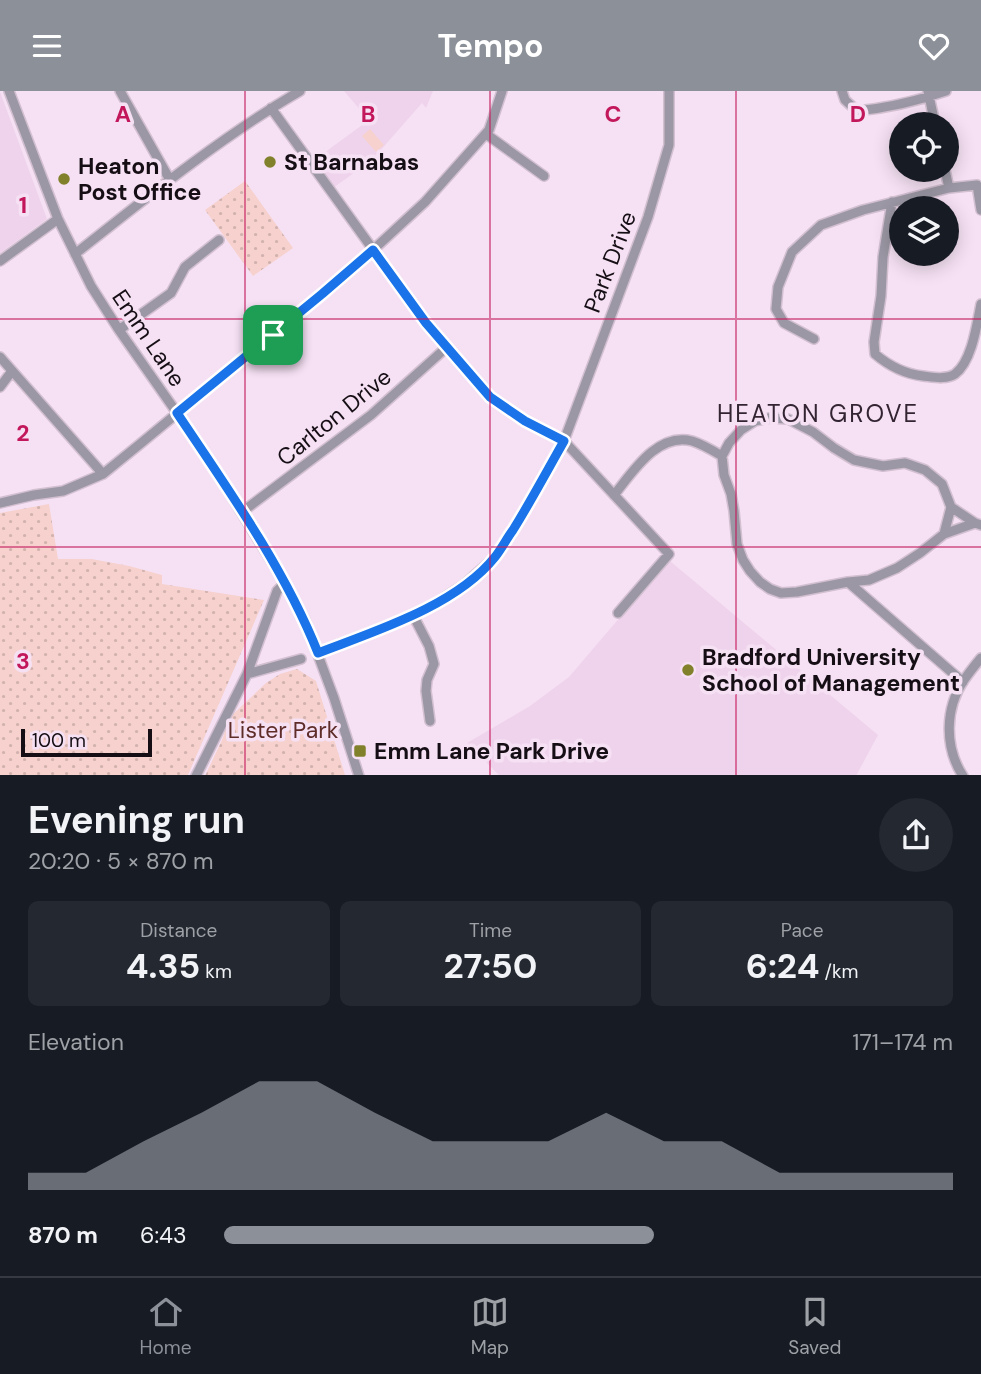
<!DOCTYPE html>
<html lang="en">
<head>
<meta charset="utf-8">
<style>
	body { margin:0; font-family:"DM Sans",sans-serif; background:#242831; color:#f1f3f6; height:100vh; display:flex; flex-direction:column; font-size:26px; white-space:nowrap }
	* { box-sizing:border-box; margin:0 }
	p { font-size:23px; color:#9ea1a6 }
	.icon { flex:none; width:38px; height:38px; fill:none; stroke:currentColor; stroke-width:2; stroke-linecap:round; stroke-linejoin:round }
	.map { position:relative; height:684px; overflow:hidden }
	.panel { display:flex; flex-direction:column; background:#171b24; flex:1 }
	.panel>* { flex:none }
	.controls { position:absolute; left:889px; top:21px; display:grid; gap:14px }
	.controls a { display:grid; place-items:center; width:70px; height:70px; border-radius:50%; background:#171b24; box-shadow:0 4px 18px #0003; font-size:35px }
	.scale { position:absolute; left:21px; bottom:18px; width:131px; box-sizing:border-box; padding-left:7px; border:4px solid #150e14; border-top:0; font-size:19px; line-height:24px; white-space:nowrap; color:#150e14; -webkit-text-stroke:5px #f6e1f4; paint-order:stroke }
	.pin { position:absolute; display:grid; place-items:center; width:60px; height:60px; color:#fff; margin:-30px; border-radius:14px; box-shadow:0 4px 10px #0006 }
	.round { display:grid; place-items:center; flex:none; width:74px; height:74px; border-radius:37px; background:#242831 }
	.overview { display:flex; align-items:center; justify-content:space-between; height:119px; padding:0 28px }
	h1 { font-size:38px; font-weight:700; line-height:52px }
	.stats { display:grid; grid-template-columns:repeat(3,1fr); gap:10px; height:119px; padding:7px 28px }
	.stats div { display:grid; align-content:center; border-radius:10px; background:#242831; text-align:center }
	.stats b { font-size:35px; font-weight:700 }
	.stats small { font-size:19px; font-weight:400 }
	.stats p { font-size:19px }
	.chart { height:196px; padding:14px 28px }
	.chart p { display:flex; justify-content:space-between }
	.chart svg { width:100%; height:126px; margin-top:7px; fill:#8c9099; opacity:.7 }
	ul { padding:0 28px; list-style:none; font-size:23px }
	li { display:grid; grid-template-columns:112px 84px 1fr; align-items:center; height:52px }
	li i { height:18px; border-radius:9px; background:#8c9099 }
	header { display:flex; justify-content:space-between; align-items:center; height:91px; padding:0 28px; background:#8c9099; color:#fff; font-size:32px; font-weight:700 }
	.tabs { display:flex; justify-content:space-around; align-items:center; height:98px; border-top:2px solid #363941; background:#171b24; font-size:19px; color:#9ea1a6 }
	.tabs a { display:grid; justify-items:center; gap:4px }
	.tabs .active { color:#8c9099 }
	.map>svg:first-child { display:block }
	.built { fill:#efd3ec }
	.green { fill:url(#green-dots) }
	.pitch { fill:#f6d1cd }
	.lines { fill:none; stroke-linecap:round; stroke-linejoin:round }
	.minor-casing { stroke:#d2bfd0; stroke-width:12 }
	.minor { stroke:#9b97a4; stroke-width:9 }
	.route-casing { stroke:#fff; stroke-width:14 }
	.route { stroke:#1a73e8; stroke-width:9 }
	.grid { fill:none; stroke:#c2185b; stroke-width:2; stroke-opacity:0.55 }
	.poi-dot { fill:#81812b; stroke:#f6e1f4; stroke-width:2.5 }
	.labels { text-anchor:middle; dominant-baseline:central; stroke-width:7; stroke-linejoin:round; paint-order:stroke }
	.poi-label { font-size:23px; font-weight:bold; fill:#150e14; stroke:#f6e1f4; text-anchor:start }
	.street-label { font-size:23px; fill:#150e14; stroke:#f6e1f4 }
	.park-label { font-size:23px; fill:#5f2d29; stroke:#f6e1f4 }
	.neighbourhood-label { font-size:24px; letter-spacing:2px; fill:#332432; stroke:#f6e1f4 }
	.grid-label { font-size:23px; text-anchor:middle; font-weight:bold; fill:#c2185b; stroke:#f6e1f4; stroke-width:7; stroke-linejoin:round; paint-order:stroke }
</style>
</head>
<body>
<header><svg class="icon" aria-label="menu" viewBox="0 0 24 24"><path d="M4 6h16M4 12h16M4 18h16"/></svg>Tempo<svg class="icon" aria-label="heart" viewBox="0 0 24 24"><path d="M12 20l-8-8c-3-5 5-10 8-4 3-6 11-1 8 4z"/></svg></header>
<div class="map">
<svg width="981" height="685" viewBox="0 0 981 685">
	<defs>
		<pattern id="green-dots" width="8" height="8" patternUnits="userSpaceOnUse" patternTransform="scale(1.75)"><rect width="8" height="8" fill="#f6d1cd"/><path d="M2 2h.1M6 6h.1" fill="none" stroke="#d2b2af" stroke-width="1.8" stroke-linecap="round"/></pattern>
	</defs>
	<rect width="100%" height="100%" fill="#f6e1f4"/>
	<path class="built" d="M344,0h89l-7,17 -4,-5 -50,57 -39,28 -20,-27 56,-41z
		M0,1l47,127 -47,34z
		M670,470l208,174 -22,41 -357,-1 -32,-32 63,-37 39,-29 93,-109z"/>
	<path class="green" d="M245,90l48,67 -40,28 -48,-66z
		M49,413l9,55h34l37,7 33,9v9l102,16 -76,175h-188v-262z
		M297,578l19,12 29,94 -140,1 17,-36 8,-23 36,-34 14,-9z"/>
	<path class="pitch" d="M370,38l14,16 -8,7 -14,-16z"/>
	<g class="lines">
		<g class="minor-casing">
			<path id="minor" d="M9,0l49,128 33,67 28,44 58,83 37,55 71,115 20,37 29,78 25,78
				M120,0l50,89
				M842,0l3,9 12,11c30,-3 60,-10 89,-20
				M928,0l7,33
				M271,17l155,215 64,74 35,24 39,20 105,113 -51,59
				M486,43l58,42
				M945,79l4,18 28,-3 4,25
				M892,111l-9,55 -2,39 -7,46 1,12c13,11 30,20 48,22 10,1 23,4 32,-2 17,-13 22,-50 26,-70
				M75,163c72,-57 146,-117 225,-163
				M0,170l58,-42
				M119,239l52,-37 14,-26 34,-27
				M814,248l-30,-16 -8,-14 2,-22 14,-35 29,-27 42,-15 86,-22
				M0,266l103,117
				M0,296l12,-16
				M614,404c18,-22 43,-63 78,-54 10,3 20,9 30,15l7,-13 12,-13 14,-9 14,-3 19,1 25,13 21,16 20,12 29,6 22,-3 20,7 17,14 9,23 -7,27 -24,19 -23,15 -28,12 -21,2 -51,10 -16,1 -11,-4 -10,-7 -10,-11 -7,-11 -6,-16 -3,-33 -3,-17 -7,-19 -2,-19
				M0,412l34,-8 29,-4 40,-17 37,-30 182,-150 51,-44 52,-48 64,-72 13,-39
				M951,416l24,16 6,2
				M242,421l129,-97 76,-68
				M944,443l31,-11
				M848,491l115,100
				M413,524l16,31 5,18 -7,16 -1,11 4,30
				M318,562l86,-34 32,-16 29,-19 30,-27 36,-56 33,-60 84,-224 21,-72v-54
				M247,583l54,-15
				M196,685l51,-102 30,-83 8,-8
				M963,685c-19,-29 -18,-68 1,-96 5,-7 11,-15 17,-22"/>
		</g>
		<use href="#minor" class="minor"/>
	</g>
	<g class="lines">
		<g class="route-casing">
			<path id="route" d="M373,159l53,73 64,74 35,24 39,20c-17,30 -33,60 -51,89 -6,8 -11,18 -18,27 -39,49 -120,74 -177,96 -34,-85 -90,-164 -141,-240l145,-119z"/>
		</g>
		<use href="#route" class="route"/>
	</g>
	<path class="grid" d="M245,0v685M490,0v685M736,0v685M0,228h981M0,456h981"/>
	<g class="poi-dot">
		<circle cx="270" cy="71" r="7"/>
		<circle cx="64" cy="88" r="7"/>
		<circle cx="688" cy="579" r="7"/>
		<rect x="353" y="653" width="14" height="14" rx="3.5"/>
	</g>
	<g class="labels">
		<g class="poi-label">
			<text x="284" y="71">St Barnabas</text>
			<text x="78" y="75">Heaton<tspan x="78" dy="26">Post Office</tspan></text>
			<text x="702" y="566">Bradford University<tspan x="702" dy="26">School of Management</tspan></text>
			<text x="374" y="660">Emm Lane Park Drive</text>
		</g>
		<g class="street-label">
			<text transform="translate(610 171) rotate(-69)">Park Drive</text>
			<text transform="translate(149 247) rotate(56)">Emm Lane</text>
			<text transform="translate(334 326) rotate(-39)">Carlton Drive</text>
		</g>
		<g class="park-label">
			<text x="283" y="639">Lister Park</text>
		</g>
		<g class="neighbourhood-label">
			<text x="818" y="322">HEATON GROVE</text>
		</g>
	</g>
	<g class="grid-label">
		<text x="123" y="31">A</text>
		<text x="368" y="31">B</text>
		<text x="613" y="31">C</text>
		<text x="858" y="31">D</text>
		<text x="23" y="122">1</text>
		<text x="23" y="350">2</text>
		<text x="23" y="578">3</text>
	</g>
</svg>
<div class="controls">
<a><svg class="icon" aria-label="locate" viewBox="0 0 24 24"><circle cx="12" cy="12" r="6"/><path d="M12 2v4M12 18v4M2 12h4M18 12h4"/></svg></a>
<a><svg class="icon" aria-label="layers" viewBox="0 0 24 24"><path d="M12 4l9 5-9 5-9-5zM3 14l9 5 9-5"/></svg></a>
</div>
<div class="scale">100 m</div>
<div class="pin" style="left:273px;top:244px;background:#1e9e55"><svg class="icon" aria-label="arrive" viewBox="0 0 24 24"><path d="M6 21V4h12l-3 4 3 4H6"/></svg></div>
</div>
<section class="panel">
<div class="overview"><div><h1>Evening run</h1><p>20:20 · 5 × 870 m</p></div><a class="round"><svg class="icon" aria-label="share" viewBox="0 0 24 24"><path d="M12 15V3M7 8l5-5 5 5M5 13v7h14v-7"/></svg></a></div>
<div class="stats">
<div><p>Distance</p><b>4.35<small> km</small></b></div>
<div><p>Time</p><b>27:50</b></div>
<div><p>Pace</p><b>6:24<small> /km</small></b></div>
</div>
<div class="chart"><p><span>Elevation</span>171–174 m</p>
<svg viewBox="0 0 160 44" preserveAspectRatio="none"><path d="M0 44V38L10 38L20 27L30 17L40 6L50 6L60 17L70 27L80 27L90 27L100 17L110 27L120 27L130 38L140 38L150 38L160 38V44z"/></svg>
</div>
<ul>
<li><b>870 m</b>6:43<i style="width:59%"></i></li>
</ul>
</section>
<nav class="tabs">
<a class="active"><svg class="icon" aria-label="home" viewBox="0 0 24 24"><path d="M3 11l9-7 9 7M6 9v11h12V9"/></svg>Home</a>
<a><svg class="icon" aria-label="map" viewBox="0 0 24 24"><path d="M3 6l6-2 6 2 6-2v14l-6 2-6-2-6 2zM9 4v14M15 6v14"/></svg>Map</a>
<a><svg class="icon" aria-label="saved" viewBox="0 0 24 24"><path d="M7 4h10v16l-5-4-5 4z"/></svg>Saved</a>
</nav>
</body>
</html>
